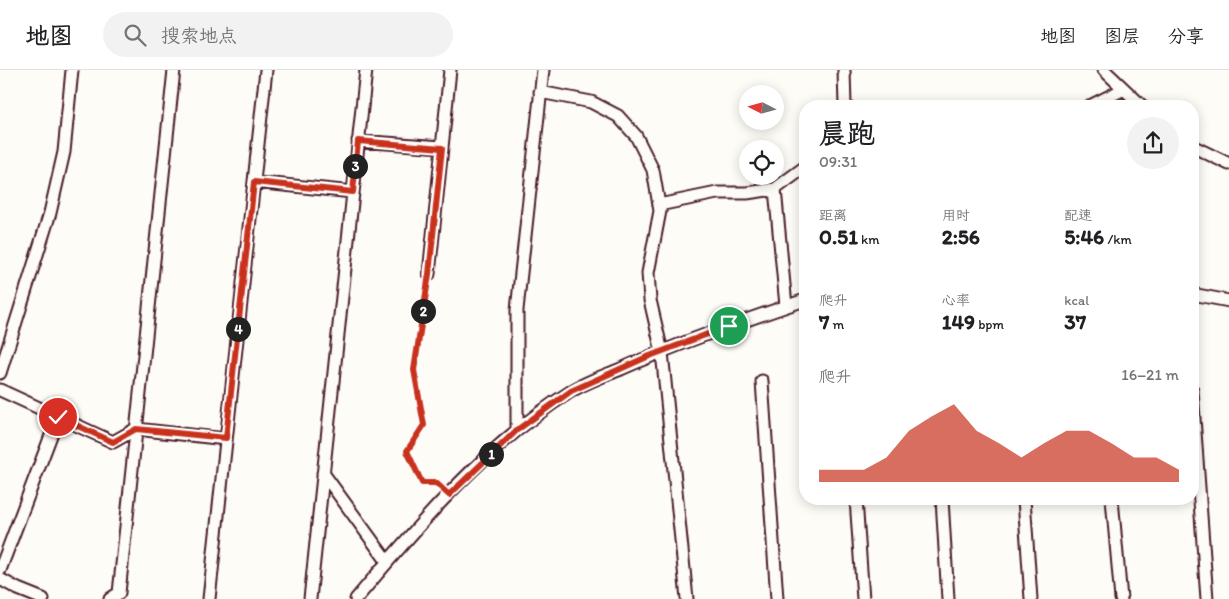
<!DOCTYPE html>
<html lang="zh">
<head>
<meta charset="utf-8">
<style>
	body { margin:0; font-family:Itim,"LXGW WenKai TC",sans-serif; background:#f2f2f2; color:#202124; height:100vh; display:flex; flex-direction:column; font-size:19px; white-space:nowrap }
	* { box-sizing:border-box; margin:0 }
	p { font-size:16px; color:#757577 }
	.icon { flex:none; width:28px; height:28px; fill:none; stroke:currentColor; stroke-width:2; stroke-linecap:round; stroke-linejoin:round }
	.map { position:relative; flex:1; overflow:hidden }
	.sheet { position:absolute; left:799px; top:30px; width:400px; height:405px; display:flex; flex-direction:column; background:#fff; border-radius:20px; box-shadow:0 2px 12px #0003 }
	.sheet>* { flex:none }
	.needle { width:32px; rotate:276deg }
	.fabs { position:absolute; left:739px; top:15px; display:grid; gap:10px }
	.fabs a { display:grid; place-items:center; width:45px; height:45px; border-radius:50%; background:#fff; box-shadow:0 2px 12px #0003; font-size:25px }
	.pin { position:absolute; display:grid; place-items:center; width:42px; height:42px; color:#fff; margin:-21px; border:2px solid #fff; border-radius:50%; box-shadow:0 1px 5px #0007 }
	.km { position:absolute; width:25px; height:25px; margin:-12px; border-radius:50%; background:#222; color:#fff; font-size:14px; line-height:25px; text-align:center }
	.round { display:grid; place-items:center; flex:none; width:52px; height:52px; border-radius:26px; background:#f2f2f2 }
	.head { display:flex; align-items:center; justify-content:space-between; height:85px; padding:0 20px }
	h1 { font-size:28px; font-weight:800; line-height:38px }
	.stats { display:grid; grid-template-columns:repeat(3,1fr); gap:8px; height:85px; padding:5px 20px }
	.stats div { display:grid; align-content:center }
	.stats b { font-size:21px; font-weight:800 }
	.stats small { font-size:14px; font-weight:400 }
	.stats p { font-size:14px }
	.chart { height:140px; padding:10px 20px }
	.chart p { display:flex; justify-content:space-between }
	.chart svg { width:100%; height:90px; margin-top:5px; fill:#c8321e; opacity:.7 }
	header { display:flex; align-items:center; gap:30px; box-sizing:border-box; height:70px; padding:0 25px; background:#fff; border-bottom:1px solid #e0e0e0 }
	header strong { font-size:24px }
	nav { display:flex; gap:28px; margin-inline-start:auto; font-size:18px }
	.search { width:350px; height:45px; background:#f2f2f2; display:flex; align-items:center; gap:12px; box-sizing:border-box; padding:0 18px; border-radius:28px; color:#757577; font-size:19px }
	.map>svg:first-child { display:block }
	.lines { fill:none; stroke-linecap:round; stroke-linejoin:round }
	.service-casing { stroke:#4a1f2b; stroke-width:15 }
	.path { stroke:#4a1f2b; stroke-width:3; stroke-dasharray:5 4; stroke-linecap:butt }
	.service { stroke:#fdfcf7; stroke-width:11 }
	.route-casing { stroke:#fff; stroke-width:10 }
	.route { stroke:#c8321e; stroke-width:6 }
</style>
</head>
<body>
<header>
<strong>地图</strong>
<div class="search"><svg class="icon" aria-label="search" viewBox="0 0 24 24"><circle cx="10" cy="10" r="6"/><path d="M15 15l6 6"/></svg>搜索地点</div>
<nav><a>地图</a><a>图层</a><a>分享</a></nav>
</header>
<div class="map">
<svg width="1229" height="529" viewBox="0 0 1229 529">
	<rect width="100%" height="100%" fill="#fdfcf7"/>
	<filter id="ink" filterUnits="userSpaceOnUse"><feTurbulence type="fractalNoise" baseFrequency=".02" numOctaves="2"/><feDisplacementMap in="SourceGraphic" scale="10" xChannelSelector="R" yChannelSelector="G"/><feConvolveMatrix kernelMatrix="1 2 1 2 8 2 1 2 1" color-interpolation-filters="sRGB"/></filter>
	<g filter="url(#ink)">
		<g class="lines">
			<g class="service-casing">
				<path id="service" d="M844,0l1,36
					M1104,0l38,36
					M540,22l51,10 27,14 18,20 17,34 7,41 -12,62 2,27 12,52 25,247
					M1090,36l34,-17
					M358,71l84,6
					M1192,76l37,18
					M254,112l99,10
					M775,119l11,117
					M659,135l58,-12h30l28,-4 30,-22
					M429,204l21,-204
					M1192,224l37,7
					M0,303l50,-160 14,-61 8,-82
					M762,311l15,218
					M0,320l113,52 23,-13 90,10
					M1192,320l15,209
					M517,360v-120l26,-240
					M323,403l64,88
					M856,429l7,100
					M942,429l6,100
					M1024,429l7,100
					M1112,429l9,100
					M0,500l58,-153
					M0,509l18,10 25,10
					M110,529l9,-6 55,-523
					M209,529l57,-529
					M310,529l56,-529
					M356,529c63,-75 130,-154 214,-207 15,-10 34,-16 51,-23 60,-27 122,-48 184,-69"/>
			</g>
			<path class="path" d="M427,217l-12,83 9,55 -17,26 15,32h14l3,2"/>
			<use href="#service" class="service"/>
		</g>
	</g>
	<g class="lines" filter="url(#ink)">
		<g class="route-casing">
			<path id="route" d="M58,347l55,25 23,-13 90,9 28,-256 99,10 5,-51 84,7 -13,126 -15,96 10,55 -17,26 15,32h14l13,12 68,-65 54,-39 76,-34 82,-31"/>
		</g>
		<use href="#route" class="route"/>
	</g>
</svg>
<div class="fabs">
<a><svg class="needle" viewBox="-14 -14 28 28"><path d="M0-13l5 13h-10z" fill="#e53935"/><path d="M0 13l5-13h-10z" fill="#757577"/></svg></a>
<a><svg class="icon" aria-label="locate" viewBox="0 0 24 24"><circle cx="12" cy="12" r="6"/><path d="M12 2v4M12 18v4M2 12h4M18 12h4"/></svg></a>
</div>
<div class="pin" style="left:729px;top:256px;background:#1e9e55"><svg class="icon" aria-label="arrive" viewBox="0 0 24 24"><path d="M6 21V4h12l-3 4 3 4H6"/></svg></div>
<div class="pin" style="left:58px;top:347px;background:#d93025"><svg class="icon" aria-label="check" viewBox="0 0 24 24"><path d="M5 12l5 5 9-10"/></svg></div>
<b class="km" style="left:491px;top:384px">1</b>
<b class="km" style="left:423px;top:241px">2</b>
<b class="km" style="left:355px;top:96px">3</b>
<b class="km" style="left:238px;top:259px">4</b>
<section class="sheet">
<div class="head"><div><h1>晨跑</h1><p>09:31</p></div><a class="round"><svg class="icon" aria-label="share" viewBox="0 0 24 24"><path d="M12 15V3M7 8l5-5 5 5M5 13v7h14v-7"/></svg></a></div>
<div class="stats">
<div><p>距离</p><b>0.51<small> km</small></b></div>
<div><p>用时</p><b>2:56</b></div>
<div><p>配速</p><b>5:46<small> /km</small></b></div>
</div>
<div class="stats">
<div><p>爬升</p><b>7<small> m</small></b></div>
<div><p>心率</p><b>149<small> bpm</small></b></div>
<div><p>kcal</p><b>37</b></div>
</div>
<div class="chart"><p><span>爬升</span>16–21 m</p>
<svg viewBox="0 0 160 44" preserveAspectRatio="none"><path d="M0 44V38L10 38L20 38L30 32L40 19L50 12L60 6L70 19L80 25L90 32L100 25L110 19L120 19L130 25L140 32L150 32L160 38V44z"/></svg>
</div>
</section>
</div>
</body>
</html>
